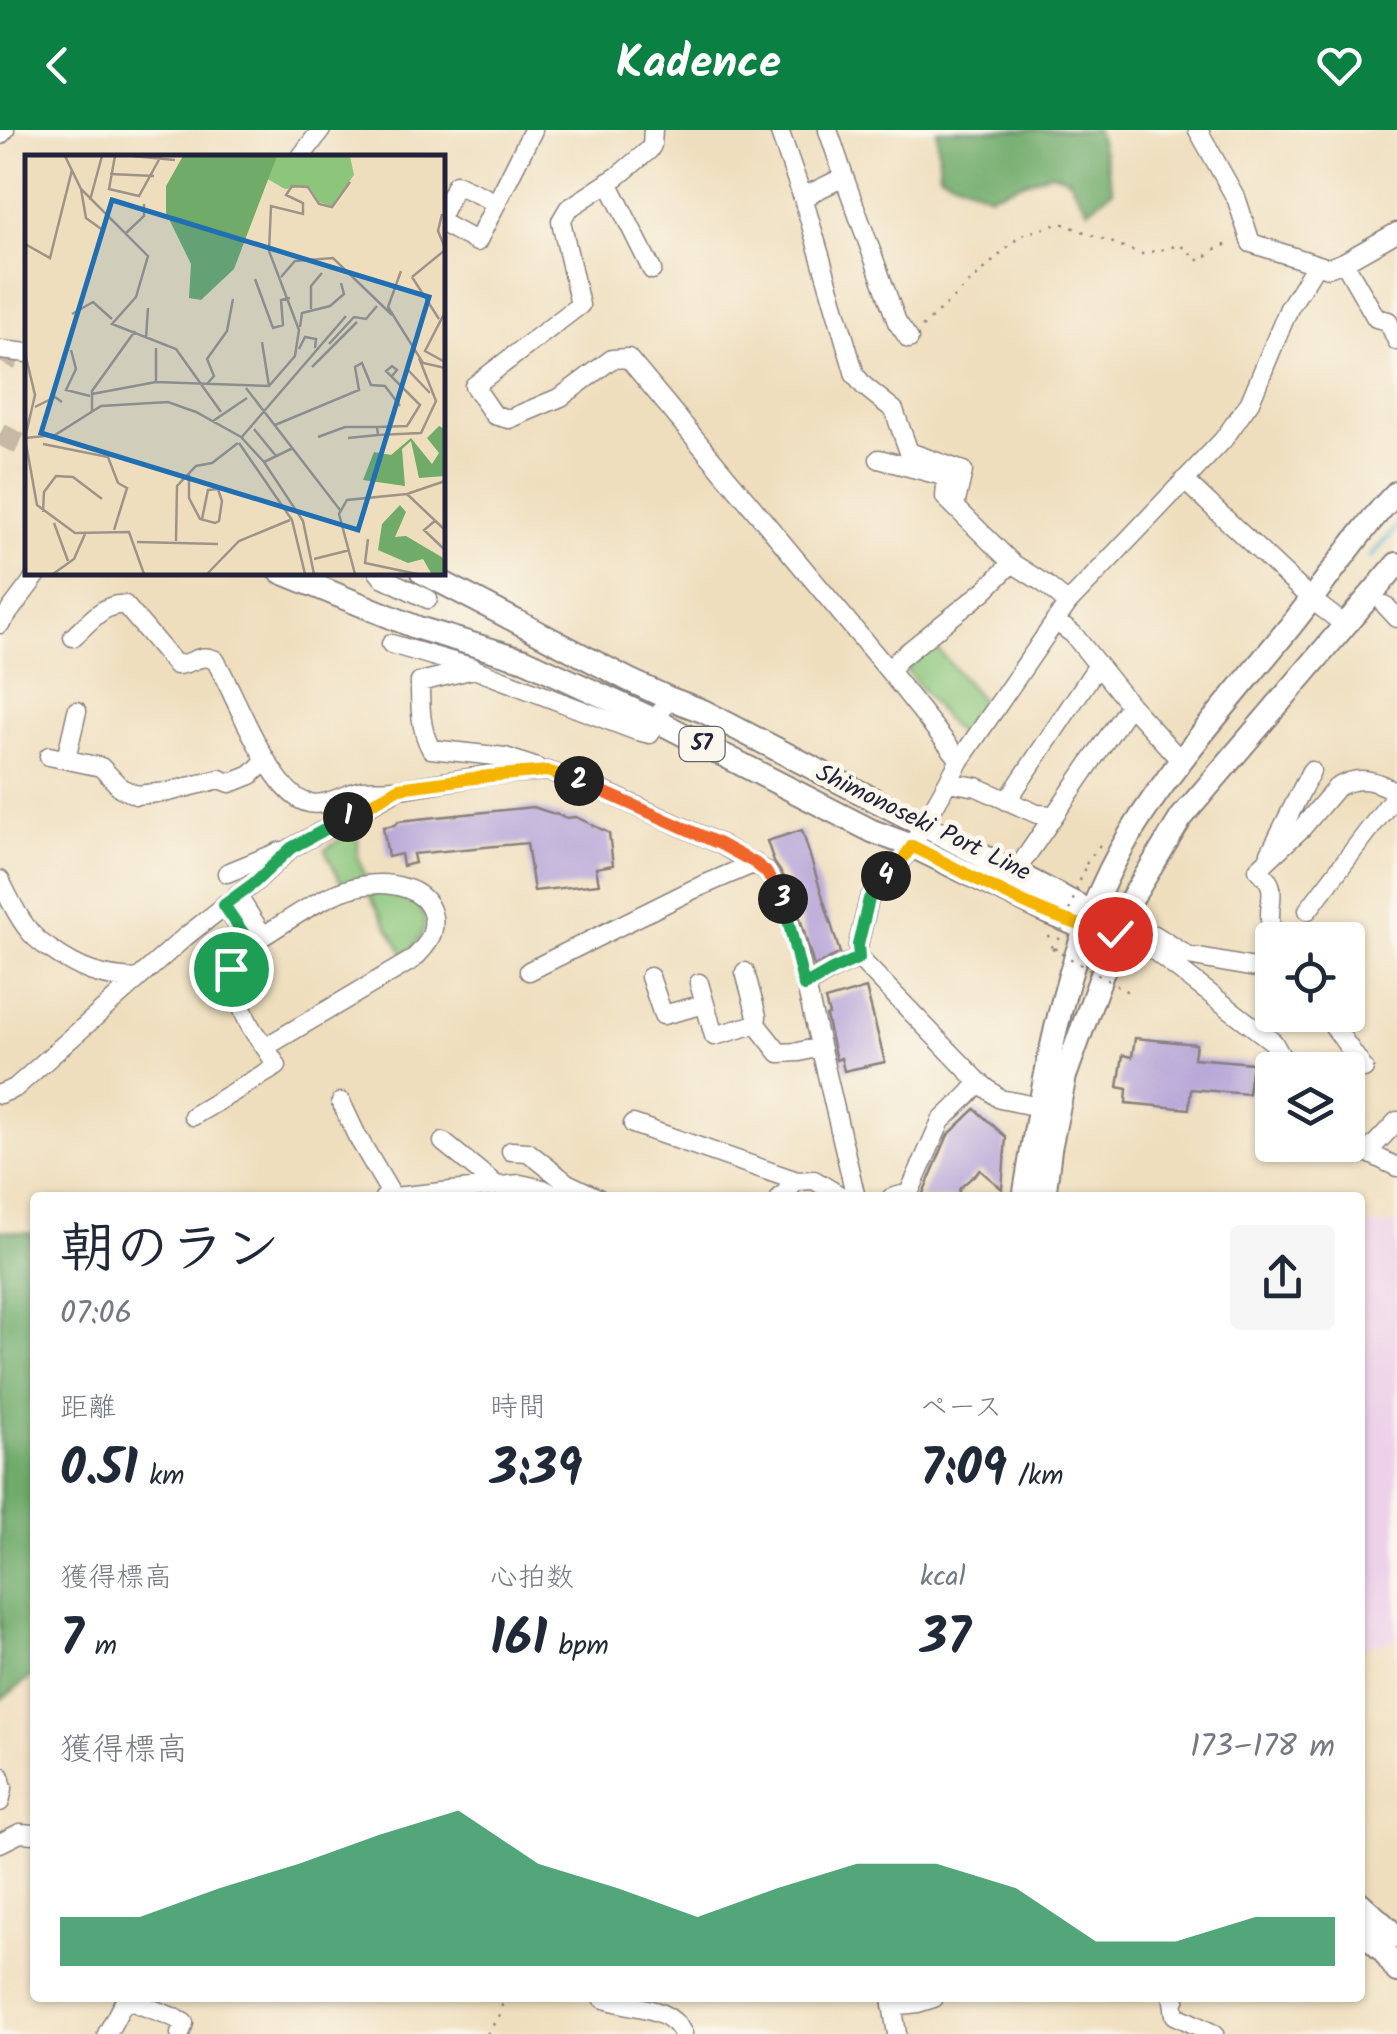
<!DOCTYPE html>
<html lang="ja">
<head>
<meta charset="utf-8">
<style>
	body { margin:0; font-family:Kalam,"Klee One",sans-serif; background:#f6f6f7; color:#1f2937; height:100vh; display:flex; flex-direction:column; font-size:38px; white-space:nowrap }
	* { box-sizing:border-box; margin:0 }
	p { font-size:32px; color:#747a83 }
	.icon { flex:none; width:55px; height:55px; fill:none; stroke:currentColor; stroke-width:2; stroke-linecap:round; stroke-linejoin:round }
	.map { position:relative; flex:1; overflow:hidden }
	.sheet { position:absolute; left:30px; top:1062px; width:1335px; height:810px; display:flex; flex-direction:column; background:#fff; border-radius:10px; box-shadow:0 2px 8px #0004 }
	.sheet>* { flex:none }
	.tools { position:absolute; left:1255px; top:792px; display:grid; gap:20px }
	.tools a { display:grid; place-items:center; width:110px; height:110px; border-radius:10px; background:#fff; box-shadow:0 2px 8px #0004; font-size:50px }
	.pin { position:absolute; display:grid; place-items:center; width:85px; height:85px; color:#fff; margin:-42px; border:5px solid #fff; border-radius:50%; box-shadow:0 2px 10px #0007 }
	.km { position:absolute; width:50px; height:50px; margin:-25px; border-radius:50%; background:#222; color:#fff; font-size:28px; line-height:50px; text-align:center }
	.round { display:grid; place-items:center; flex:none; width:105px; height:105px; border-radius:10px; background:#f6f6f7 }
	.summary { display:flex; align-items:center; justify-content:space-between; height:170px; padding:0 30px }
	h1 { font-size:55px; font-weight:800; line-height:75px }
	.metrics { display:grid; grid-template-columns:repeat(3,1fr); gap:15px; height:170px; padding:10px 30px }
	.metrics div { display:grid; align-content:center }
	.metrics b { font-size:50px; font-weight:800 }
	.metrics small { font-size:28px; font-weight:400 }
	.metrics p { font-size:28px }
	.chart { height:280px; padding:20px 30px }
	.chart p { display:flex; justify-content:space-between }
	.chart svg { width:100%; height:180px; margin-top:10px; fill:#0b8043; opacity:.7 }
	header { display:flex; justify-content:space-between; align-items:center; height:130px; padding:0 30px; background:#0b8043; color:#fff; font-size:45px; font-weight:800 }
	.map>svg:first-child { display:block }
	.built { fill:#edd1e9 }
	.green { fill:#8bc67a; stroke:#56745a; stroke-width:2.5 }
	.forest { fill:#70ab6a; stroke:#496652; stroke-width:2.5 }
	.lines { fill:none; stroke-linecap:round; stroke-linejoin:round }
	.stream { stroke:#4daecc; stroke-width:5 }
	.building { fill:#b3a1d7 }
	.major-tunnel { stroke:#c6b8a3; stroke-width:22; stroke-dasharray:22 11; stroke-linecap:butt }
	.minor-casing { stroke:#88807c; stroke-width:21 }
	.major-casing { stroke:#88807c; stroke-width:26 }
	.path { stroke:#88807c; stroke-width:2.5; stroke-dasharray:2.5 8; stroke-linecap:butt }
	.minor { stroke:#fff; stroke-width:18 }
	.major { stroke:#fff; stroke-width:22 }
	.path-bridge { stroke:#88807c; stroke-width:2.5; stroke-dasharray:2.5 8; stroke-linecap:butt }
	.split-1-casing { stroke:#fff; stroke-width:20 }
	.split-2-casing { stroke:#fff; stroke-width:20 }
	.split-3-casing { stroke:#fff; stroke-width:20 }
	.split-4-casing { stroke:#fff; stroke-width:20 }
	.split-5-casing { stroke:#fff; stroke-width:20 }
	.split-1 { stroke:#22a559; stroke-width:12 }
	.split-2 { stroke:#f5b400; stroke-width:12 }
	.split-3 { stroke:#f0652b; stroke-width:12 }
	.split-4 { stroke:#22a559; stroke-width:12 }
	.split-5 { stroke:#f5b400; stroke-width:12 }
	.labels { text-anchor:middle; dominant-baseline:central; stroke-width:10; stroke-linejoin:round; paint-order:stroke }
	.shield { fill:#fbf7ec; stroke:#636270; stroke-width:2.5 }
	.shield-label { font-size:22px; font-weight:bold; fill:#22223b }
	.street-label { font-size:25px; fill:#22223b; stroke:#fbf7ec }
	.inset-road { fill:none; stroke:#9d9389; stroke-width:2.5 }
	.view { fill:#1f6fb2; fill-opacity:0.15; stroke:#1f6fb2; stroke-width:5 }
	.inset-edge { fill:none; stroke:#22223b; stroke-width:5 }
</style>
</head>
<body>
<header><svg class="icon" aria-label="back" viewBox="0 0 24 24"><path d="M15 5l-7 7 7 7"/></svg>Kadence<svg class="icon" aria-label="heart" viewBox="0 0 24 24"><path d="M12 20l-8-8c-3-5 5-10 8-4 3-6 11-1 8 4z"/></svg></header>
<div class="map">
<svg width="1397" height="1904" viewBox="0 0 1397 1904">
	<rect width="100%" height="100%" fill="#fbf7ec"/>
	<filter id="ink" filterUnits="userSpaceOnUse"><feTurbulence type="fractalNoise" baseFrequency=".01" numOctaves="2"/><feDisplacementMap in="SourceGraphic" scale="20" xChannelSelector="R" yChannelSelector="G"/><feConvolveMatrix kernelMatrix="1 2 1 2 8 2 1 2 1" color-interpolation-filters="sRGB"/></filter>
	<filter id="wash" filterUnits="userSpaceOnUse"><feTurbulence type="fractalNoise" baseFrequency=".0048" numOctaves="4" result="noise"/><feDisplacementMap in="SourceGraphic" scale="40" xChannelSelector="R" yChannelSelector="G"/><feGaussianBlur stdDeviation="2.25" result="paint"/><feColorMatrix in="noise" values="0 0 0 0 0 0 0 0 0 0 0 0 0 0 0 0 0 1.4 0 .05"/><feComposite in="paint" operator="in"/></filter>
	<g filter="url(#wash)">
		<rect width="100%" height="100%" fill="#efdebd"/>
		<path class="built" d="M1397,1093v417l-37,7v-420z"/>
		<path class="green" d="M934,515l49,57c-7,13 -12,32 -28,29l-47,-59 1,-6z
			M358,696v29l8,25 -25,2 -16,-32z
			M382,762c8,2 17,2 25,5 6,2 8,5 12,10 14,19 -1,35 -14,49l-37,-63z"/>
		<path class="forest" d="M937,0h160l16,60 -25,20 -20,-32 -17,-5 -62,22 -49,-21z
			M0,1100l35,4v440l-35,26z"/>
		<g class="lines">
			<path class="stream" d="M1371,427l26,-30"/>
		</g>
		<g id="blocks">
			<path class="building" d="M533,677l34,11 9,-1 33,16 4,32 -17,3 3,16 -65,7 -7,-48 -114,11 2,9 -12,3 -2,-12 -13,3 -5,-30 11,-2 5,-4z
				M802,700l38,123 -26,13 -23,-79 -17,-25 -7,-21z
				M866,858l19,74 -41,9 -3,-13 -5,2 -10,-44 3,-1 -4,-15z
				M1135,908l61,6 -2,14 58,5 -4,31 -57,-5 -2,20 -63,-6 1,-14 -9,-2 5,-32 9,2z
				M975,979l31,28 -4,52 -22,-19 -20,18 -3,10h-36l27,-63z"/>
		</g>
	</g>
	<g filter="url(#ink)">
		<use href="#blocks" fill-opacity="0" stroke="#88807c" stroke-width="2.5"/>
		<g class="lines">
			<path class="major-tunnel" d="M0,220l28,14
				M0,304l28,14"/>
			<g class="minor-casing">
				<path id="minor" d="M653,0l-1,15 -3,5 -31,26 -50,33 -7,12 19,84 -106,81 20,29 15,4 52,-22 51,-38 16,-1 261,313 71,89
					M779,0l25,71
					M828,0l16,47 -31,15 -9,9 51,174 9,11 30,24 15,42 54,19 -8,35
					M1198,0l39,70 14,43 77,25 16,-6 53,-30
					M0,5l5,-5
					M300,28l21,-28
					M844,47l53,145 12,17
					M608,52l44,88
					M442,84l14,-30 41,19
					M442,93l35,19 56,-112
					M1344,132l32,56 12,3 9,20
					M0,220l28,3
					M879,329l68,18 -2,20 67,66 33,21 23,19
					M1184,350l128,120 33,25
					M378,442l4,5 46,22
					M1385,475l12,13
					M1055,491l18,13 57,71 51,56
					M0,494l39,-52
					M73,507c15,-13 31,-35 52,-32l51,60c16,0 24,-13 39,-5 20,32 56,136 94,143 18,4 36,-10 53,-13 10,-1 22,0 32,-1
					M391,514l83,24
					M889,541l10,-12 85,-68 28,-28
					M49,626l52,11 20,21 15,7 32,-3 52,-13 10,4 6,-2 15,-6 14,-14
					M66,629l11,-48
					M537,638l-32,-11 -74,-8c-11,-19 -11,-45 -11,-67l54,-13 160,61 16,4 18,-36
					M948,652l29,5 60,27 17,1
					M1007,671l91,-136
					M1270,723l41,-82
					M1016,741l114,-166
					M227,743l54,-22
					M0,750c8,16 16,34 27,48 6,9 14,15 23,21 30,21 51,29 87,30
					M237,765l26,41c41,-25 90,-65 142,-48 13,4 23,12 27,25 6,20 -7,35 -20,47l-145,86
					M1107,797l8,8 25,5 133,102 8,14 3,14
					M1140,810l15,-5 33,21 84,15
					M1272,812c0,-8 -2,-18 -2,-26 0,-23 8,-28 -12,-47l44,-41 34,-40c23,-14 40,-8 61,5l-89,117
					M859,828l120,124 21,17 49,10
					M529,841l163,-81 63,-27
					M745,842l12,44 -1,8
					M650,847l13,38 42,-11
					M699,853l15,53 42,-12 23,29 20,-1 20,-5
					M805,856l27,-16 27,-12 -1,-13 11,-46 21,-28 8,-5 14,-20 48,-86 108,-157 155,-163 27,-38 39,-94 27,-43
					M1326,885l38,54
					M0,964l15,-6 170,-151 69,-54 37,-35 108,-59 90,-14 58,-4 36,11 137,62 46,27 13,20 16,48 61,259
					M341,972l16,34 36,61
					M193,986l84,-50c-6,-10 -11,-18 -18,-27 -15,-18 -23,-47 -28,-70l25,-17 -32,-47
					M633,994l164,57
					M443,1012l53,43
					M1348,1013l49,24
					M511,1021l17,1 39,31 31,15
					M1367,1023l30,-32
					M384,1068l136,-14 23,5 18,9
					M780,1068l17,-17 17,-1 30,18
					M891,1068l18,-5 32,-72 28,-27 10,-12
					M0,1646l3,12 -3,14
					M0,1713l20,-10 15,1
					M126,1868c18,11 40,13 58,25l-4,11
					M602,1868c27,11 67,6 81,36
					M891,1868l6,36
					M1176,1868l-3,3 2,14 39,19
					M892,1876l26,-3 16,-5
					M107,1904l19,-36"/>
			</g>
			<g class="major-casing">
				<path id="major" d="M281,442l137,56 107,32 132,61 215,110 40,15 135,66 39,17 29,6
					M422,442l207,108 39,18 35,13 390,202
					M1024,1068c20,-120 42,-260 106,-364 45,-73 104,-138 158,-205 37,-45 68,-95 109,-137
					M1044,1068l6,-49 15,-73 61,-168 55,-90 216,-254
					M1360,1773l37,34
					M1360,1799l24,23 13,19"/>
			</g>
			<path class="path" d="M922,197l99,-92 40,-12 81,31 38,-9 20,16 18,-14 16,-4
				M1086,734l17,-23
				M1048,805l4,13
				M487,1904l14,-21 2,-15"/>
			<use href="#minor" class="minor"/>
			<use href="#major" class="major"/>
			<path class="path-bridge" d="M1052,818l76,44
				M1055,820l31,-86"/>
		</g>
	</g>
	<g class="lines" filter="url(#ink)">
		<g class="split-1-casing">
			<path id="split-1" d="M231,839l25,-17 -32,-47 30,-22 37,-35 57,-31"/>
		</g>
		<g class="split-2-casing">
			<path id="split-2" d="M348,687l51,-29 90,-12 58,-5 32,10"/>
		</g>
		<g class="split-3-casing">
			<path id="split-3" d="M579,651l141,63 35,19 11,9 17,27"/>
		</g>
		<g class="split-4-casing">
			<path id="split-4" d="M783,769l21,87 28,-16 27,-12 -1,-13 11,-46 17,-23"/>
		</g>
		<g class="split-5-casing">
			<path id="split-5" d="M886,746l4,-6 8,-4 14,-20c65,32 132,74 203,88"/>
		</g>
		<use href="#split-1" class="split-1"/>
		<use href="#split-2" class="split-2"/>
		<use href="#split-3" class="split-3"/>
		<use href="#split-4" class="split-4"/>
		<use href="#split-5" class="split-5"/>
	</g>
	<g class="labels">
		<rect class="shield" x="679.5" y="597" width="45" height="34" rx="8"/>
		<g class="shield-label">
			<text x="702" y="614">57</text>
		</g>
		<g class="street-label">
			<text transform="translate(923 693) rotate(26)">Shimonoseki Port Line</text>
		</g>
	</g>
	<g transform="translate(25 25)">
		<rect width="420" height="420" fill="#efdebd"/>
		<path d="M232,1h93l4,19 -22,31 -13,-4 -10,-16 -24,3 -23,-13z" fill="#8bc67a"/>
		<path d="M158,1h94l-43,113 -33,31 -12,-2 2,-34 -25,-51v-27zM414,271l6,3v47l-26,2 -8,-37 -9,8 3,37 -42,-6 11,-28 17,3 20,-17 21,26 7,-11 -12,-15zM375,350l6,7 -11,25 11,-1 39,23v15l-14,-1 -8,-14 -15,4 -30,-13 4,-26z" fill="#70ab6a"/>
		<path class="inset-road" d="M40,1l16,33 67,67 -12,41 -24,27 64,25 45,63M90,1l-6,33 30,7 22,-40M107,1l43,4M85,19l44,2M56,34l5,29 18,13M65,45l12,-44M417,59l-4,17 7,17M100,79l19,-18v-12M0,89l25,14 22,-88M376,116l-13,36 35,56 22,5M256,122l14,-16 38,-3 59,57M387,122l27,42M387,122l33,-27M230,124l18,49 10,-3 -2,-25 9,-2M286,154v-23l11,-13M420,157l-20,39 20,11M47,159l21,-12 19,17M275,172l2,-14 28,-7 14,-12 -3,-11M121,183l2,-30M237,187l7,44M304,189l25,-27 12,2 11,-13M131,193v34M274,194l6,-12 11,2 -1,9M46,195l5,19 -10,21 24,6M0,198l10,42 -10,43 12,67 38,28 54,-1 15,42M287,212l45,-45M383,215l22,23M181,230l8,-9 -7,-17 20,-28 6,-32M221,233l94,122M67,239l64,-12 113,4 26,-30 4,-26 -30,-79 2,-45 32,8v-11l-17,-8 6,-9 16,1 11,17 13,3 18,-25M10,252l20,-10 7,5M67,257v-21l43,-60M188,266l34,-23M250,270l84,-35 -4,-23 7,-4 9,22 14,1 15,20M352,272l30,-1 13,-21 -34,-34 6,-5 5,4 -5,6M229,274l22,27M293,282l27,-10h32l1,8 43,-2 15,-32 -17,-43M0,283l30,-3 46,-29 67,-4 28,10 45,25 23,25 39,59 11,53M216,283l105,-122M323,283l30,-3M214,288l53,77 13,54M18,289l65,13 10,26 9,5 -13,42M239,307l29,-14M164,318v25l11,21 15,4 4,-2 3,-20 -4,-12 -10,1 -6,29M382,339l38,36M18,357l1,-20 12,-16 17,1 29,22M411,365l-12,10 21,20M29,368l14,38M343,384l-3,24 52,11M151,386l1,-55 19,-20 16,-3 26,-20M112,387l81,2M289,404l36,-9M28,419l21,-15 11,-25M182,419l32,-33 51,-21M330,419l-16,-60 8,-14 60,-6 38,-13"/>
		<path class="view" d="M87,45l317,97 -71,233 -317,-97z"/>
		<rect width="420" height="420" class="inset-edge"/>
	</g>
</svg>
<div class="tools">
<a><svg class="icon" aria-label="locate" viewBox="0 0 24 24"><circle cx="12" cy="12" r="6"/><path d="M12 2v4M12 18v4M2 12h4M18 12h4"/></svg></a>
<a><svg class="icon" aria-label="layers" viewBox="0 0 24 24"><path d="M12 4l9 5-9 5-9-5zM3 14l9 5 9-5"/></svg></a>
</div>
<div class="pin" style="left:231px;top:839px;background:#1e9e55"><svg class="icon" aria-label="arrive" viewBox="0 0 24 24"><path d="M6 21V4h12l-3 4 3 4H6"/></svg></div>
<div class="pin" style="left:1115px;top:804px;background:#d93025"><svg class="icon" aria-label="check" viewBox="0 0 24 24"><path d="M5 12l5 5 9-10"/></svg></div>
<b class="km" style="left:348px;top:687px">1</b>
<b class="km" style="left:579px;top:651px">2</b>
<b class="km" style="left:783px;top:769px">3</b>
<b class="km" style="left:886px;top:746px">4</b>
<section class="sheet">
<div class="summary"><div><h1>朝のラン</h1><p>07:06</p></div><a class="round"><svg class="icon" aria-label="share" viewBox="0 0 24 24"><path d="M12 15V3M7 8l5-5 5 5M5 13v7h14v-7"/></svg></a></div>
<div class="metrics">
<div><p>距離</p><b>0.51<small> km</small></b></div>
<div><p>時間</p><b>3:39</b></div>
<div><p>ペース</p><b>7:09<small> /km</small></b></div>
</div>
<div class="metrics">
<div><p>獲得標高</p><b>7<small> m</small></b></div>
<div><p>心拍数</p><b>161<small> bpm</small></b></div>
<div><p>kcal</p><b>37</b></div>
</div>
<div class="chart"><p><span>獲得標高</span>173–178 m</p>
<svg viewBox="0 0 160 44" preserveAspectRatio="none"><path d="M0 44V32L10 32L20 25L30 19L40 12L50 6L60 19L70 25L80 32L90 25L100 19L110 19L120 25L130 38L140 38L150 32L160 32V44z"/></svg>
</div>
</section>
</div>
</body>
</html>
